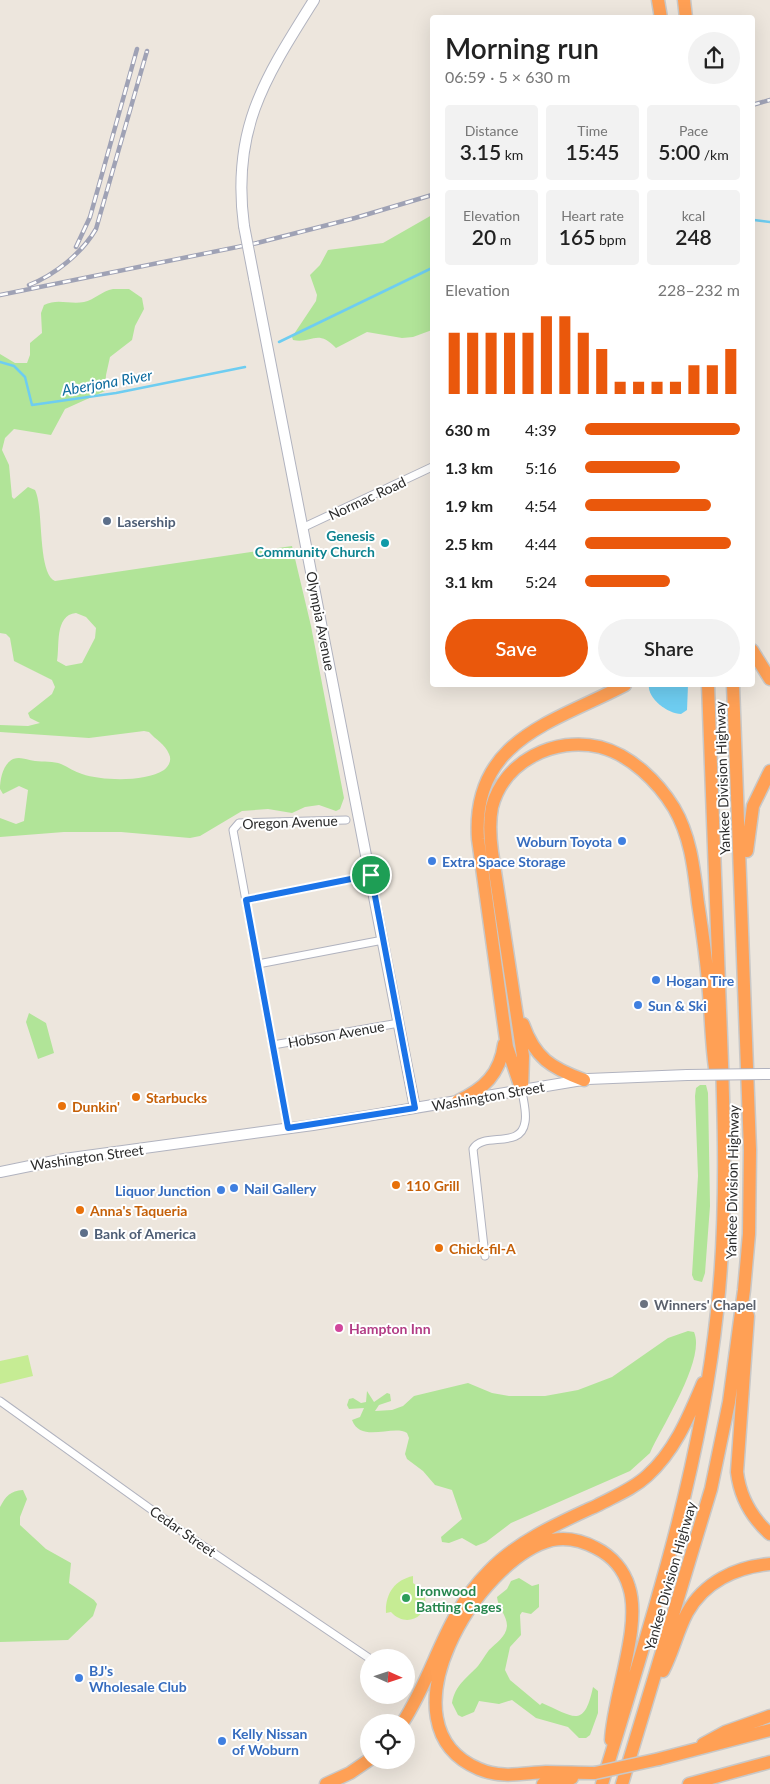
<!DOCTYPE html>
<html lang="en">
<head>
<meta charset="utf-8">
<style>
	body { margin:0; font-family:Lato,sans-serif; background:#f2f2f2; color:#222; height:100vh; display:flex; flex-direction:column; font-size:19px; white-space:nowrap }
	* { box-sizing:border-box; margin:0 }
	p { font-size:16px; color:#767676 }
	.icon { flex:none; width:28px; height:28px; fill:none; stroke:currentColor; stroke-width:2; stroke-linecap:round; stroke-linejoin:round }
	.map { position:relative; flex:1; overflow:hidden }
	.panel { position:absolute; left:430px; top:15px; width:325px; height:672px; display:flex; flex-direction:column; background:#fff; border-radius:5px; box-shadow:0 5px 20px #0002 }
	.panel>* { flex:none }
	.needle { width:32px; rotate:93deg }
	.tools { position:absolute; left:360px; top:1649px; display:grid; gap:10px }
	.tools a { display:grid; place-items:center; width:55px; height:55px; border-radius:50%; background:#fff; box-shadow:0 5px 20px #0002; font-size:25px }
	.pin { position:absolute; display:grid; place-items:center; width:42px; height:42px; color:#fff; margin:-21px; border:2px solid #fff; border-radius:50%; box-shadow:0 1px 5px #0007 }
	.round { display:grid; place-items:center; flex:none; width:52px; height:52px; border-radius:26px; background:#f2f2f2 }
	.headline { display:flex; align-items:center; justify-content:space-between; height:85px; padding:0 15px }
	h1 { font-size:28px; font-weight:600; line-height:38px }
	.figures { display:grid; grid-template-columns:repeat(3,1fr); gap:8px; height:85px; padding:5px 15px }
	.figures div { display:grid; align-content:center; border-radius:5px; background:#f2f2f2; text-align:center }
	.figures b { font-size:21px; font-weight:600 }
	.figures small { font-size:14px; font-weight:400 }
	.figures p { font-size:14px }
	.chart { height:140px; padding:10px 15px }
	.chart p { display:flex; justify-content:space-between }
	.chart svg { width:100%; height:90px; margin-top:5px; stroke:#ea580c; stroke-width:6 }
	.cta { display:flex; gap:10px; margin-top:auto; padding:10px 15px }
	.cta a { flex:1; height:58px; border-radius:30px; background:#ea580c; color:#fff; font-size:20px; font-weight:600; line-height:58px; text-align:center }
	.cta a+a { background:#f2f2f2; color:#222 }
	ul { padding:0 15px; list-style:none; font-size:16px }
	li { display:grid; grid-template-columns:80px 60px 1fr; align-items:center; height:38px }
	li i { height:12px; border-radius:6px; background:#ea580c }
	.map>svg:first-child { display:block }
	.green { fill:#b1e498; fill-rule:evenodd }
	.pitch { fill:#c6ec94 }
	.water { fill:#6ecdf1 }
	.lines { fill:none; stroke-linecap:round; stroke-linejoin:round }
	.stream { stroke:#6ecdf1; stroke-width:2.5 }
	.minor-casing { stroke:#b1b3bf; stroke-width:9 }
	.secondary-casing { stroke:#b1b3bf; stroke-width:12 }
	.motorway-casing { stroke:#c8c8c8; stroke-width:15 }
	.minor { stroke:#fff; stroke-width:7 }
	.secondary { stroke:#fff; stroke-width:10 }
	.motorway { stroke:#ffa055; stroke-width:12 }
	.rail-casing { stroke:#9fa2b5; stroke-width:4.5 }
	.rail { stroke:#fff; stroke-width:2.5; stroke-dasharray:8; stroke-linecap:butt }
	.secondary-bridge-casing { stroke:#b1b3bf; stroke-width:12; stroke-linecap:butt }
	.motorway-bridge-casing { stroke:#c8c8c8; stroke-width:15; stroke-linecap:butt }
	.secondary-bridge { stroke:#fff; stroke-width:10 }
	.motorway-bridge { stroke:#ffa055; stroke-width:12 }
	.route-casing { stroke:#fff; stroke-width:10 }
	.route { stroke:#1a73e8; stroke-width:6 }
	.service-dot { fill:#5c6f8a; stroke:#fff; stroke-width:2 }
	.culture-dot { fill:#0f9aa8; stroke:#fff; stroke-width:2 }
	.shop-dot { fill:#3f7fe0; stroke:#fff; stroke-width:2 }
	.food-dot { fill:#e8710a; stroke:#fff; stroke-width:2 }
	.worship-dot { fill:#6b7280; stroke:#fff; stroke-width:2 }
	.hotel-dot { fill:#d1479c; stroke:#fff; stroke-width:2 }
	.leisure-dot { fill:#2e9e5b; stroke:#fff; stroke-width:2 }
	.labels { text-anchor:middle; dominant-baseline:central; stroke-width:4; stroke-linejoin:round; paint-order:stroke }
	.street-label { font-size:14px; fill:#2b2b2b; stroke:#fff }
	.service-label { font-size:14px; font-weight:bold; fill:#4e5e75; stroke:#fff; text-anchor:start }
	.culture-label { font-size:14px; font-weight:bold; fill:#0d838f; stroke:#fff; text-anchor:end }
	.shop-label { font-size:14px; font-weight:bold; fill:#366cbe; stroke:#fff; text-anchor:start }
	.food-label { font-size:14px; font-weight:bold; fill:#c56008; stroke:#fff; text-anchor:start }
	.worship-label { font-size:14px; font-weight:bold; fill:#5b616d; stroke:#fff; text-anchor:start }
	.hotel-label { font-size:14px; font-weight:bold; fill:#b23c85; stroke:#fff; text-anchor:start }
	.leisure-label { font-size:14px; font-weight:bold; fill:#27864d; stroke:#fff; text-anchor:start }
	.water-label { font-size:15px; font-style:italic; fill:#0b6a9e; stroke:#fff }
</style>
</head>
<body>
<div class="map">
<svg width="770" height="1784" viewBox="0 0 770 1784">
	<rect width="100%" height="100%" fill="#ede6dd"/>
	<path class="green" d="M432,215v115l-19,7 -11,1 -35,-6 -31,16c-19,-20 -24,-4 -43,-8l-1,-3 24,-36 1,-6 -7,-20 10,-10 8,-15 55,-7z
		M113,289h16l13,9 2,11 -9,17 -3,14 -22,17 -4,18 -1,16 -40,18 -14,26 -37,-6 -9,9 -3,12 7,15 3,32 2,2 14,-12 7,3c9,17 2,83 20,91l237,-35 19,80 33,172 -4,11 -4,2 -17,-6 -14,2 -13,6 -24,-4 -26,2 -42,25 -10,2 -69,-6h-57l-64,5v-19l16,6 8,-3 4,-31 -9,-4 -16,8 -3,-5c0,-10 3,-25 13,-30 8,-3 14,1 22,2 8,1 19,0 26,3 7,3 14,8 21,10 21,7 63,8 82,-4 5,-4 8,-10 5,-16 -4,-10 -13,-14 -20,-22l-5,-1 -55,7 -89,-6v-7l28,1 12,-3 -10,-5 -2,-5 24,-19 3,-7 -3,-7 -38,-19 -4,-23 -4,-4 -6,-1v-279l15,9h12l3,-8v-12l12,-10 -1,-20 3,-8c14,-7 26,0 40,-3 10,-2 18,-11 29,-13zM76,613l10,4 10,11 -1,10 -13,25 -16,3 -9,-5c3,-14 -3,-46 19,-48z
		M29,1013l17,10 8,30 -16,6 -12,-37z
		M700,1085h6l2,8 2,113 -5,67 -3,9 -8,-2 -2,-5 6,-99 -3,-80 1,-8z
		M688,1331l6,1c12,27 -32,94 -44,121l-20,18 -119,52 -25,19 -10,4 -14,-8 -13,5 -7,-1 -1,-5 21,-18 -10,-29 -17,-5 -12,-14 -16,-12 -2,-5 4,-16 -2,-5c-14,-9 -46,11 -55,-13l8,-3 4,-9 -15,1 -2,-4 2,-6 4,-1 8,5 5,-1 1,-11 7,11 13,-9 3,1 1,7 -12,4 -4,6 17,-1 11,-4 11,-10 54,-13 24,10 17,3h36l33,-6 34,-13 56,-39z
		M23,1490l4,9 -7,18v8l26,24 25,14 -2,20 25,17 3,4 -4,12 -25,24 -68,2v-135c6,-11 10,-16 23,-17z
		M519,1578l13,8 7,-2v23l-8,7 -9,-2 -2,3 1,20 -11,12 -5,23 5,10 30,25 2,-2c31,13 42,27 51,-16l5,4v22l-8,22 -4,3h-7l-11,-11 -32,-9 -24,-18 -13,4 -20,-3 -5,11 -12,5 -4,-2 -6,-12c3,-18 15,-25 26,-37 4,-5 7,-11 11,-16 7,-7 17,-13 18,-24 0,-11 -9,-18 -10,-29l10,-8 4,-8z"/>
	<path class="pitch" d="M28,1355l5,21 -33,8v-23z
		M413,1576v7c30,20 -1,52 -22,29l-5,1c-1,-18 8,-33 27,-37z"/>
	<path class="water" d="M649,685h39l-1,25 -6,4c-13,0 -34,-16 -32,-29z"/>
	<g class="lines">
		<path class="stream" d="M754,220l16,2
			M279,342l153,-74
			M0,362l14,4 11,11 7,28 84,-12 129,-26"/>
		<g class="minor-casing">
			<path id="minor" d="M302,528l130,-61
				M246,900l125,-25
				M258,964l125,-24
				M273,1045l126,-22
				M288,1129l-55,-299 6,-7 107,-3
				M485,1256l-12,-107c10,-18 48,1 52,-27 2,-10 -2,-22 -3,-32
				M0,1401l184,132 185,125"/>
		</g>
		<g class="secondary-casing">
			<path id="secondary" d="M244,226c-13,-97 21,-148 70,-226
				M254,278l161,830
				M0,1172l64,-13 249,-34 275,-46 99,-4"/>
		</g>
		<g class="motorway-casing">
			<path id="motorway" d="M658,0l3,18
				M684,0l2,18
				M752,650l18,29
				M747,851l6,-45 17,-35
				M523,1024c12,34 28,44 61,56
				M521,1088l-14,-41 -29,-208c-7,-100 77,-117 147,-154
				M522,1090l1,-34 -31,-204c-2,-15 -3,-30 0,-45 12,-46 63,-71 108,-60 31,8 58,35 74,61 17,29 20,62 24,95 4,26 8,52 10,79 3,29 3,58 7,86
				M458,1101c26,-12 42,-27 46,-57
				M748,1316l-11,156c3,25 14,45 33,62
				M663,1671c10,-19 14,-39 24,-58 17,-31 49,-46 83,-49
				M403,1722c33,-51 40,-105 86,-151 30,-31 70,-48 109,-66 17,-9 35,-16 49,-29 28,-25 42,-60 56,-93
				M703,1744l22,-12 45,-16
				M659,1759l111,-29
				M595,1773c-16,0 -32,-1 -49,-1 -23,1 -44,7 -67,-3 -102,-43 -2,-210 73,-229 15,-3 31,1 44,8 16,8 28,22 33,39 13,40 -16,109 -18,153
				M326,1784l24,-11 19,-13
				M543,1784l29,-6
				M602,1784c47,-156 98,-310 115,-472 11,-101 7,-202 3,-302 -4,-109 -8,-217 -12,-325
				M622,1784l89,-295 18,-87 15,-112 5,-56 1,-84 -17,-465
				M689,1784l81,-22"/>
		</g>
		<use href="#minor" class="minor"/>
		<use href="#secondary" class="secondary"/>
		<use href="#motorway" class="motorway"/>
		<g class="rail-casing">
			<path id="rail" d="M752,105l18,-5
				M76,247l14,-30 47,-168
				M29,285c26,-10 53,-32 67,-56l51,-178
				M0,295l257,-52 98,-25 77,-23"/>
		</g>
		<use href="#rail" class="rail"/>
		<g class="secondary-bridge-casing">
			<path id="secondary-bridge" d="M244,226l10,52
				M687,1075l83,-1"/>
		</g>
		<g class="motorway-bridge-casing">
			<path id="motorway-bridge" d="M595,1773l64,-14"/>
		</g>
		<use href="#secondary-bridge" class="secondary-bridge"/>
		<use href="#motorway-bridge" class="motorway-bridge"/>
	</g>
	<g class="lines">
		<g class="route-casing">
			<path id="route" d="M371,875l44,233 -127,20 -42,-228z"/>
		</g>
		<use href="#route" class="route"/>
	</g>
	<g class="service-dot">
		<circle cx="107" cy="521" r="5"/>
		<circle cx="84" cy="1233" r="5"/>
	</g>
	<circle class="culture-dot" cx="385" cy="543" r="5"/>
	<g class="shop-dot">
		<circle cx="622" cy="841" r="5"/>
		<circle cx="432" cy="861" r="5"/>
		<circle cx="656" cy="980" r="5"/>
		<circle cx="638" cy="1005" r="5"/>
		<circle cx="234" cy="1188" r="5"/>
		<circle cx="221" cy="1190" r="5"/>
		<circle cx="79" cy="1678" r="5"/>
		<circle cx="222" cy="1741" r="5"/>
	</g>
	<g class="food-dot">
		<circle cx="136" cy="1097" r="5"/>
		<circle cx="62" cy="1106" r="5"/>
		<circle cx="396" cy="1185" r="5"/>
		<circle cx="80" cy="1210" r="5"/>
		<circle cx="439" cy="1248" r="5"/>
	</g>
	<circle class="worship-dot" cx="644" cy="1304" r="5"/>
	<circle class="hotel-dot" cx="339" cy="1328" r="5"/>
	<circle class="leisure-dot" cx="406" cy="1598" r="5"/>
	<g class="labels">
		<g class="street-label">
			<text transform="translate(367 498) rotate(-25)">Normac Road</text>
			<text transform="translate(321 621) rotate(79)">Olympia Avenue</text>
			<text transform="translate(722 778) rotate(-92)">Yankee Division Highway</text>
			<text transform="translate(290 822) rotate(-2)">Oregon Avenue</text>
			<text transform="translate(336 1034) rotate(-10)">Hobson Avenue</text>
			<text transform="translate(488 1096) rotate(-10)">Washington Street</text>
			<text transform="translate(87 1157) rotate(-8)">Washington Street</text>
			<text transform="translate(732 1182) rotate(-89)">Yankee Division Highway</text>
			<text transform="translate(183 1531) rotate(35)">Cedar Street</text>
			<text transform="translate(670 1576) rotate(-74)">Yankee Division Highway</text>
		</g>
		<g class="service-label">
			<text x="117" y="521">Lasership</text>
			<text x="94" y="1233">Bank of America</text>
		</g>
		<g class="culture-label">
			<text x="375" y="535">Genesis<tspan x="375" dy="16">Community Church</tspan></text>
		</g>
		<g class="shop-label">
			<text x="612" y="841" text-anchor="end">Woburn Toyota</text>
			<text x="442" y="861">Extra Space Storage</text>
			<text x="666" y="980">Hogan Tire</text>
			<text x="648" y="1005">Sun &amp; Ski</text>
			<text x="244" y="1188">Nail Gallery</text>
			<text x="211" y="1190" text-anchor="end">Liquor Junction</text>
			<text x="89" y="1670">BJ's<tspan x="89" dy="16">Wholesale Club</tspan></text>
			<text x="232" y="1733">Kelly Nissan<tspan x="232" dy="16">of Woburn</tspan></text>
		</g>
		<g class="food-label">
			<text x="146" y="1097">Starbucks</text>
			<text x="72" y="1106">Dunkin'</text>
			<text x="406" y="1185">110 Grill</text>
			<text x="90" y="1210">Anna's Taqueria</text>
			<text x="449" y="1248">Chick-fil-A</text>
		</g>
		<g class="worship-label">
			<text x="654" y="1304">Winners' Chapel</text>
		</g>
		<g class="hotel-label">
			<text x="349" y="1328">Hampton Inn</text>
		</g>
		<g class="leisure-label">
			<text x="416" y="1590">Ironwood<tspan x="416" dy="16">Batting Cages</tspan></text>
		</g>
		<g class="water-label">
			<text transform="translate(107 382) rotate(-10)">Aberjona River</text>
		</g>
	</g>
</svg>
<div class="tools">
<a><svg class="needle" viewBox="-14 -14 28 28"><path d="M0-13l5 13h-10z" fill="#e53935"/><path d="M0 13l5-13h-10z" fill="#767676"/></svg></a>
<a><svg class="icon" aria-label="locate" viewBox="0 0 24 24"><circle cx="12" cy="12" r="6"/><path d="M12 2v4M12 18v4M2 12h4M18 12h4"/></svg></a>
</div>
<div class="pin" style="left:371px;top:875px;background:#1e9e55"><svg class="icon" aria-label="arrive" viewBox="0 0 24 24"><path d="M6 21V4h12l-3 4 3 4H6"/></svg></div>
<section class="panel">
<div class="headline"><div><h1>Morning run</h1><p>06:59 · 5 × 630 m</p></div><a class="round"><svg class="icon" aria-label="share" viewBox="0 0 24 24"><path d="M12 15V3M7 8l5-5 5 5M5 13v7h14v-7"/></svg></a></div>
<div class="figures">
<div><p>Distance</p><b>3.15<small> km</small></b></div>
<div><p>Time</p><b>15:45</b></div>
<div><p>Pace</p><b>5:00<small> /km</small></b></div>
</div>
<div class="figures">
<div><p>Elevation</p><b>20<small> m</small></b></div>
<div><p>Heart rate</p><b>165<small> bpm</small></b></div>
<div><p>kcal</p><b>248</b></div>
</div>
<div class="chart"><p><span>Elevation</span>228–232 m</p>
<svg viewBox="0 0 160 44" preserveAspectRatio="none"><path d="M5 44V14M15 44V14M25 44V14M35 44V14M45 44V14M55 44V6M65 44V6M75 44V14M85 44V22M95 44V38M105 44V38M115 44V38M125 44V38M135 44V30M145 44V30M155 44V22"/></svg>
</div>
<ul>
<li><b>630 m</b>4:39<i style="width:100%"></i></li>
<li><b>1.3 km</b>5:16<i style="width:61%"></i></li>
<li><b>1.9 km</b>4:54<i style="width:81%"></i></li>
<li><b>2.5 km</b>4:44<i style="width:94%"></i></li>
<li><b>3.1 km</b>5:24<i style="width:55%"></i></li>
</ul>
<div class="cta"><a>Save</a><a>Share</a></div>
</section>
</div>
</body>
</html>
